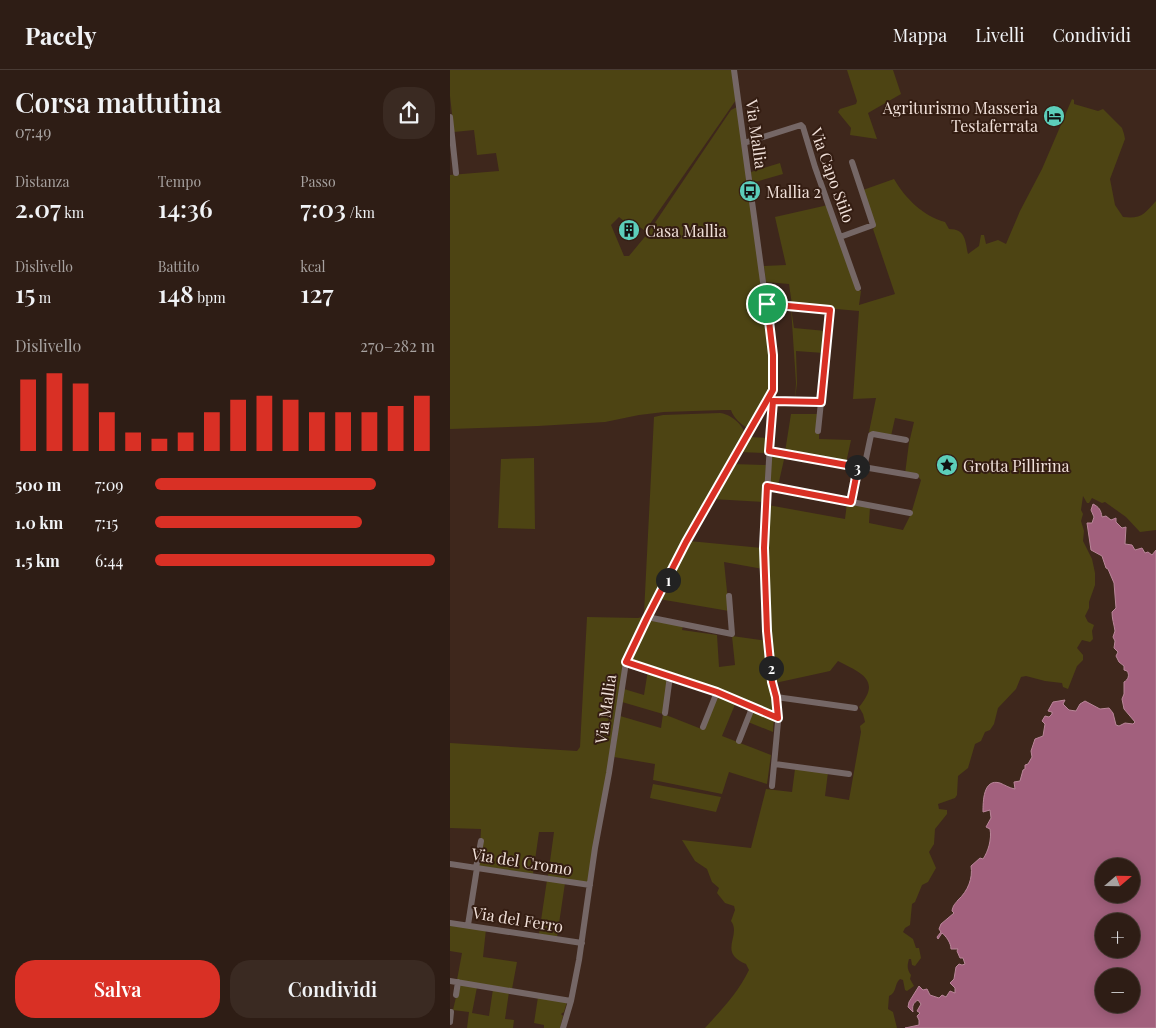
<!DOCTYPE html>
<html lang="it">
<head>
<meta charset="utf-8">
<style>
	body { margin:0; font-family:"Playfair Display",serif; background:#3a2a22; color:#f1f3f6; height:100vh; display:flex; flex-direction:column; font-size:19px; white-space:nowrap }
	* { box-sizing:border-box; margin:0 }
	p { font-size:16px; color:#a7a2a0 }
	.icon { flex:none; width:28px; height:28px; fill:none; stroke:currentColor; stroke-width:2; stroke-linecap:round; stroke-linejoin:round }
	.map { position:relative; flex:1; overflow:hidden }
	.details { display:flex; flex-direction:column; background:#2e1d15; width:450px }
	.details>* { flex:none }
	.needle { width:32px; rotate:70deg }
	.controls { position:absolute; left:645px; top:788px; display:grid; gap:10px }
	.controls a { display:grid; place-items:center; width:45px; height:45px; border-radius:50%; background:#2e1d15; box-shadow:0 2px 12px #0003,0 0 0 1px #493b34; font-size:25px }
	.pin { position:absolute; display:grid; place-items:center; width:42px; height:42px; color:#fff; margin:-21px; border:2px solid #fff; border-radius:50%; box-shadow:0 1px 5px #0007 }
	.km { position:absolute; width:25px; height:25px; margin:-12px; border-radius:50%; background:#222; color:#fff; font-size:14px; line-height:25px; text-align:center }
	.round { display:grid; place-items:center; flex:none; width:52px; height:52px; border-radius:20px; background:#3a2a22 }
	.overview { display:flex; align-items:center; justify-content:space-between; height:85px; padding:0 15px }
	h1 { font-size:28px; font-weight:600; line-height:38px }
	.figures { display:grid; grid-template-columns:repeat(3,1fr); gap:8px; height:85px; padding:5px 15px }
	.figures div { display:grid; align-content:center }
	.figures b { font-size:25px; font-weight:600 }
	.figures small { font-size:14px; font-weight:400 }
	.figures p { font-size:14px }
	.chart { height:140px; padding:10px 15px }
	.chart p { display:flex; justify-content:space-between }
	.chart svg { width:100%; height:90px; margin-top:5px; stroke:#d93025; stroke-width:6 }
	.cta { display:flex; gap:10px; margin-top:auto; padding:10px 15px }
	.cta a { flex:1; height:58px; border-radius:20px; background:#d93025; color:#fff; font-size:20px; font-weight:600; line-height:58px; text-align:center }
	.cta a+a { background:#3a2a22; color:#f1f3f6 }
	ul { padding:0 15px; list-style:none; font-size:16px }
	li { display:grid; grid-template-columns:80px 60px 1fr; align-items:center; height:38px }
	li i { height:12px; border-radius:6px; background:#d93025 }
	header { display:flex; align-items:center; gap:30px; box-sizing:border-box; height:70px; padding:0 25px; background:#2e1d15; border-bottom:1px solid #493b34 }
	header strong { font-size:24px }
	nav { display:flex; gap:28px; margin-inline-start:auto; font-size:18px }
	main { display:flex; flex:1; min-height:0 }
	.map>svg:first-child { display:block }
	.green { fill:#4d4413 }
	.water { fill:#a2607d; stroke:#b98699; fill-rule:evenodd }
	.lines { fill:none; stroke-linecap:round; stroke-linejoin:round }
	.minor { stroke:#756766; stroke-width:6 }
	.route-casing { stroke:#fff; stroke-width:10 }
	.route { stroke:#d93025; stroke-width:6 }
	.labels { text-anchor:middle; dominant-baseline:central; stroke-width:4; stroke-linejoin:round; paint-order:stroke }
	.poi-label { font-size:16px; fill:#f0e0d9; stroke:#341d12; text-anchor:start }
	.street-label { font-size:16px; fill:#f0e0d9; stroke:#341d12 }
</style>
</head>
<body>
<header>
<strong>Pacely</strong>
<nav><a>Mappa</a><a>Livelli</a><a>Condividi</a></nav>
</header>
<main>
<section class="details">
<div class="overview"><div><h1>Corsa mattutina</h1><p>07:49</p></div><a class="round"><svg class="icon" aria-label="share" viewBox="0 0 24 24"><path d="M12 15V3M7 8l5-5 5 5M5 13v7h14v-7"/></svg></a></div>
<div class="figures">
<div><p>Distanza</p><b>2.07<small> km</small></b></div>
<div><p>Tempo</p><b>14:36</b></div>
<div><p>Passo</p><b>7:03<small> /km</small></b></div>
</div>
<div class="figures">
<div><p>Dislivello</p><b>15<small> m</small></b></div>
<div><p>Battito</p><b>148<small> bpm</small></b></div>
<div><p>kcal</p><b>127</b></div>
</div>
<div class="chart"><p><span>Dislivello</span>270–282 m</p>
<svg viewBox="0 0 160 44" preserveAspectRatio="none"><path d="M5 44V9M15 44V6M25 44V11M35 44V25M45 44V35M55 44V38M65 44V35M75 44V25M85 44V19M95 44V17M105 44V19M115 44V25M125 44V25M135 44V25M145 44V22M155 44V17"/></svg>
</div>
<ul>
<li><b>500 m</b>7:09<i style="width:79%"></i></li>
<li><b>1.0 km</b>7:15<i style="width:74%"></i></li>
<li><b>1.5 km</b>6:44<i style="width:100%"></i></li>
</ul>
<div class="cta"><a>Salva</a><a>Condividi</a></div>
</section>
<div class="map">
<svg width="706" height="958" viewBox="0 0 706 958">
	<rect width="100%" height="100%" fill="#3e271c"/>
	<path class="green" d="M0,0h282l4,30 -91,131 -13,-10 -3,4 -10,-8 -8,8 13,31h5l19,-23 83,-123 6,-3 35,255 -2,27 -22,39c-7,-3 -15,-11 -17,-18h-7l-60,2 -25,3 -34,7 -67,4 -88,3v-254l49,-4 -3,-18 -19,2 -3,-25 -20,2 -4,-36z
		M397,0h46l8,24 -33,19 9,26 -27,-4 1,-7 -13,-16 2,-3 16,-5 1,-3z
		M622,29l2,1v4l24,7 5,-2 19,19 2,6 1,5 -15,40 5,26 8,12c19,2 21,-3 33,-16v329l-16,2 -14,-15 -21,-15 -3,1 -10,-5 -3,5h-2l-4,-7 -2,14 2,4 -2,7 3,10 -1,10 9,18 3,14v12l-6,17v6l-4,8 3,6 6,3 -2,6 1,8 -3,3 -8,-2 -5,8 6,7v5l-6,6 -9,23 -5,-2 -1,-4 -17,-2 -19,-5 -5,1 -5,12 -18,19 -4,16 -4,6 -5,2 -4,9 -6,3 -7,24 -10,8 -1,19 -2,3 -17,6 1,5 8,1v4l-12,15 -1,15 -5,8 7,16 -8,14 -6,3 -7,17 -3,2 -2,21 -5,3 -2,4 10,7 3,9h3l2,10 -6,8 -3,-1 -1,-6h-2c-2,7 -2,10 2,16l-1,4 4,7 -7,5 -2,-1 -2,-10 -3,-1c-6,5 -3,14 -11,17l-1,13 5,3 4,16h-192c17,-19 33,-35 44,-58l-3,-6c-29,-12 -4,-28 -15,-43l4,-11 -1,-4 -9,-3 -8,-10 2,-5 -7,-6 -5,-13 -12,-8 -13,-21 69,8 15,-59 26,3 3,-23 33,3 -3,24 24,4 12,-68 -1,-6 5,-4 -2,-8 -4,-7c23,-27 2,-34 -21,-46l-8,10 -55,12c-8,-59 -9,-118 -7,-178l77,14 2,-16 23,4 -1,16 34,7 8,-16 10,-34 -6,-7 -10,1 4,-31 5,-21 -19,-4 -4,18 -22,-4 7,-34 -23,1 6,-88 -67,-6 -3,-21 -23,-2 -2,-16 22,-1 -11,-48 53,-12 29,84 4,2 -2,14 36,-11 -22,-65 2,-2 -12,-37 31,-11c11,19 29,37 51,43l4,7c17,0 16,12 19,25l11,-8 2,-11h3l2,9 12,-4 8,4 14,-33 22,-42z
		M330,93l3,11 -31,9 -1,-11z
		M341,238l3,20 32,3 -2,22 -28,-2 1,32 -2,17 1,-17z
		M270,343c10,1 23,11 25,21l-117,218 -39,231 -41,-7 6,-44h-15l-6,42 -54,-8 2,-37 -31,-1v-85l127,8 3,-4 7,-130 51,1 4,-1 2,-4 10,-196 9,-2z
		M341,344h27l-1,19 2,1v5l32,1 -5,23 -61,-11z
		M298,367l20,1 -1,15 -28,-1z
		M323,383l12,2 -7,31 -9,-2 2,-28h2z
		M84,388l1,71 -37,-1 3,-69z
		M282,394l34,1 -1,37 -53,-3z
		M239,471l73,7 1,21 -39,-7 5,49 -70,-12z
		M197,550l36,6 -1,4 35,5 2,32 16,-2 -3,-29 35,5 7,72 -127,-46 -3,-3 -2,1 -13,-4z
		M198,600l20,6 -2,39 38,15 13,-34 19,6 -14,34 49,19 -4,29 -38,-12 -7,22 -69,-14 2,-16 -41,-7 6,-41 41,12 2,-14 -41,-12 2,-13 20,6z
		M303,639l21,8 -1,15 -25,-10z
		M203,714l68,13 -5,15 -66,-14z
		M97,810l18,3 -8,54 -18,-3z
		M0,854l36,5 -3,28 34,5 -5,27 -55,-9 5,-27 -12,-2z
		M9,914l18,3 -5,26 17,3 4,-27 16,3 -4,27 9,1 -1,8h-46l2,-16 -16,-2z
		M88,927l29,5 -3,10 -3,2 2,2 -3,12h-16v-3l-10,-2z"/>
	<path class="water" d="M643,434c6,3 8,6 9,13l4,-1 5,4 5,-2v4l6,6 4,-1 -1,17 7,1 3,5 7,-2 3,5 3,-1 4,3 4,-5v478h-251l14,-3v-5l-2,-4 3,-3 -3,-2 4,-7 -3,-4c-5,3 -6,6 -5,12l-5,-5 1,-5 10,-16 4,4 4,-1 3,6 9,3 3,-3 4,2 4,-6 5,2v-5l-5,-5 4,-4 2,-12 3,-3 3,1 3,-1 -2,-6h-3l-3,-7 1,-2h-7c0,-6 -5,-13 -9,-16l-4,6 -1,-2 4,-5 -2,-3 2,-5 13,-11 -2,-2c1,-6 3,-7 6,-11 10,-9 15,-22 13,-34l9,-8 3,1c5,-7 9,-20 7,-30l-4,-2 5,-9 -1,-8 -7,2c0,-10 0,-34 17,-29 5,2 9,5 15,6l-1,-7 6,-1 3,-11 2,-1v-4l3,-1 4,-7 -1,-6 4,-12 8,-3 2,-12 -3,-3 3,-5 4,1 3,-3v-2l-4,-1 5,-9 12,-2 -2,4 6,6 7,1 4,-7 5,-3 15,8 9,-1 4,5 3,12 3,1 6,-3 8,1 2,-2 -11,-13 -2,-10 2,-5v-12c4,-2 6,-7 3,-11l-3,-1v-4l-5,-4 -3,-6 2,-4 -4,-4 1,-7 -2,-4 2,-6c-1,-7 -3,-12 -3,-19l4,-4 -2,-25 -6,-14 -2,-1 -4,-12 -11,-6 -4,-27h5l2,-6 -3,-7zM654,796h27v28h-27zM654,851h27v28h-27zM654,906h27v28h-27z"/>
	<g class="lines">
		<path class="minor" d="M0,47l6,56
			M294,73l57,-18 2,2 12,40 43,121
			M390,167l33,-12 -21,-63
			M317,234l63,6 -9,92 -52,-1
			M368,361l3,-29
			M319,381l147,25
			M414,398l7,-33 2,-1 33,6
			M317,416l143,27
			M401,432l7,-35
			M197,547l85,17 -3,-38
			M176,592l91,30 61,26
			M326,627l79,11
			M215,643l5,-37
			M253,657l14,-35
			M289,671l13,-33
			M325,694l74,10
			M322,716l6,-64 -2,-25 -4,-15 -5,-51 -3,-84 9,-156
			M0,794l140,21
			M26,798l5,-27
			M0,853l132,20
			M18,855l9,-57
			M0,911l121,20
			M6,925l2,-13
			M0,952l1,-10
			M113,958l8,-27 8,-41 16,-112 14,-75 17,-111 21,-45 39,-75 87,-152v-35l-39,-285"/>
	</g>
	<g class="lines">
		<g class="route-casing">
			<path id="route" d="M317,234l63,6 -9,92 -48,-1 -4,50 89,16 -7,35 -84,-16 -3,62 3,83 5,51 4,15 2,21 -61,-26 -91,-30 21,-44 39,-76 87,-152v-35z"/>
		</g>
		<use href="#route" class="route"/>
	</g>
	<defs>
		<g id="hotel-disc" transform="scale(1.125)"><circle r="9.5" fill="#5cceba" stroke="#341d12"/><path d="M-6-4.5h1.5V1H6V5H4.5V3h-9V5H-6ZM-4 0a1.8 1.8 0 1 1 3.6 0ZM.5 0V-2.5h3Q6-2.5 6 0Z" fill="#111"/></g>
		<g id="bus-disc" transform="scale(1.125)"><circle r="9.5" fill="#5cceba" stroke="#341d12"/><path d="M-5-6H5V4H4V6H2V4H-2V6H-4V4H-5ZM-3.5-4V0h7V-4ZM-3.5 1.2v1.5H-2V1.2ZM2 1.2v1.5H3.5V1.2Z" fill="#111"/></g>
		<g id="building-disc" transform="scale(1.125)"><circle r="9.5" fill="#5cceba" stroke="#341d12"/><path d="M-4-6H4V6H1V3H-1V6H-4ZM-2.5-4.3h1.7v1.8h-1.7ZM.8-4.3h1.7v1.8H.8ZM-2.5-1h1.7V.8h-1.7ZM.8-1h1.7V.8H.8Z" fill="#111"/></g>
		<g id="sight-disc" transform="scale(1.125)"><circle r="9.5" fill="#5cceba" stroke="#341d12"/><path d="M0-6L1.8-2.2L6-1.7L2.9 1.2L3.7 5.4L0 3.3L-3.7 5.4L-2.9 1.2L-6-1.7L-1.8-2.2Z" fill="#111"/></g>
	</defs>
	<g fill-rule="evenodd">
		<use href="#hotel-disc" x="604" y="46"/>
		<use href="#bus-disc" x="300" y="121"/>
		<use href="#building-disc" x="179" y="160"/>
		<use href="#sight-disc" x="497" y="395"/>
	</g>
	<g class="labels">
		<g class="poi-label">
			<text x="588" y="37" text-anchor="end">Agriturismo Masseria<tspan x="588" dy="18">Testaferrata</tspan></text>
			<text x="316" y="121">Mallia 2</text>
			<text x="195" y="160">Casa Mallia</text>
			<text x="513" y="395">Grotta Pillirina</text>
		</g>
		<g class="street-label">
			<text transform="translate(307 64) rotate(82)">Via Mallia</text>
			<text transform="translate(383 105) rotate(70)">Via Capo Stilo</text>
			<text transform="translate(155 639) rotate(-82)">Via Mallia</text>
			<text transform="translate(72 791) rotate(9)">Via del Cromo</text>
			<text transform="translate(68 849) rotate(9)">Via del Ferro</text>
		</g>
	</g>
</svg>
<div class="controls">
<a><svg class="needle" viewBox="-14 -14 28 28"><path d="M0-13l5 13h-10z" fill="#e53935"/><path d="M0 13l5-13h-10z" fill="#a7a2a0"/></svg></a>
<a>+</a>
<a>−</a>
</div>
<div class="pin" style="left:317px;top:234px;background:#1e9e55"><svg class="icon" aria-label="arrive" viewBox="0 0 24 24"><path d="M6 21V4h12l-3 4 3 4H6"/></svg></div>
<b class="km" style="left:218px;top:510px">1</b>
<b class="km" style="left:321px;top:598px">2</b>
<b class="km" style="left:407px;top:397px">3</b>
</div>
</main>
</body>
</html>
